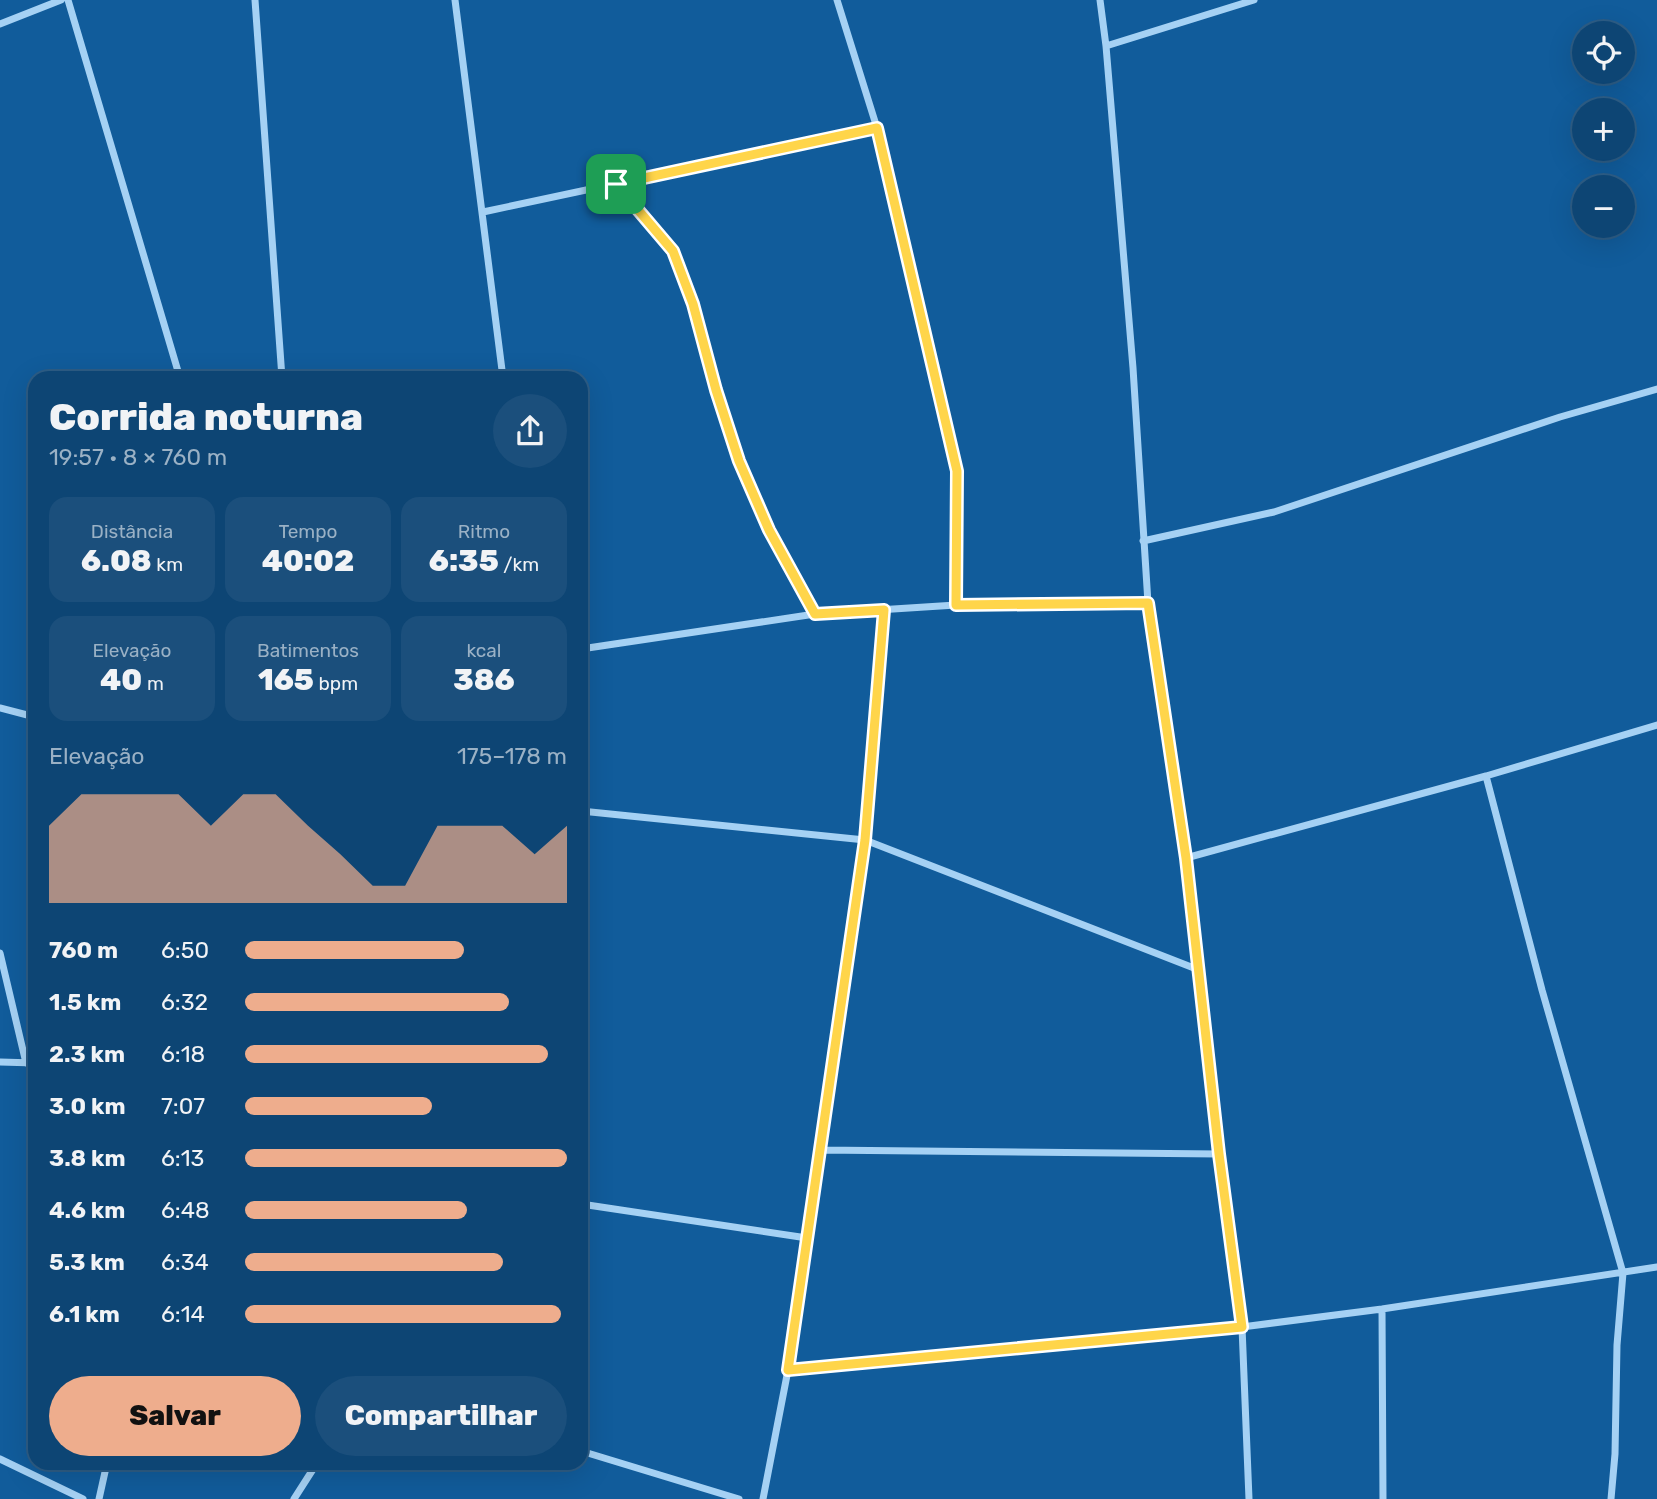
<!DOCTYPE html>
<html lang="pt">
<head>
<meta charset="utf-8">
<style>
	body { margin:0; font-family:Rubik,sans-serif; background:#1b4f7c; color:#f1f3f6; height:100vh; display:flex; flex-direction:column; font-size:26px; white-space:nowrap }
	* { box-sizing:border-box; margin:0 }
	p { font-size:23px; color:#9ab1c5 }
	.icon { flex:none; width:38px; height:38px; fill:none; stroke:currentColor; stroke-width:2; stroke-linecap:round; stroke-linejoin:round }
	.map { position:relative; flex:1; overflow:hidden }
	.details { position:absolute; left:28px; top:371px; width:560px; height:1099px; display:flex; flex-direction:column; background:#0d4574; border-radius:21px; box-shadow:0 7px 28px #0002,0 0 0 2px #2d5d86 }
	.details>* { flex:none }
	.tools { position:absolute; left:1572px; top:21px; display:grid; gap:14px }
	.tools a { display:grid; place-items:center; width:63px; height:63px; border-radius:50%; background:#0d4574; box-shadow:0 7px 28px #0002,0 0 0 2px #2d5d86; font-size:35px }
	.pin { position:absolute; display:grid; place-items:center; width:60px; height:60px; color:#fff; margin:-30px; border-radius:14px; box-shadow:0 4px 10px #0006 }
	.round { display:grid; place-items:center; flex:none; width:74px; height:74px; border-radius:37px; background:#1b4f7c }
	.head { display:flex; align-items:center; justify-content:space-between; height:119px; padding:0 21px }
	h1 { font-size:38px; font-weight:800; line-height:52px }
	.metrics { display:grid; grid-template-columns:repeat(3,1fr); gap:10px; height:119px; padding:7px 21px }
	.metrics div { display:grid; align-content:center; border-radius:18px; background:#1b4f7c; text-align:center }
	.metrics b { font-size:30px; font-weight:800 }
	.metrics small { font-size:19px; font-weight:400 }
	.metrics p { font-size:19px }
	.chart { height:196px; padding:14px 21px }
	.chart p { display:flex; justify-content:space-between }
	.chart svg { width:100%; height:126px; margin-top:7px; fill:#eead8d; opacity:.7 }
	.primary-button { display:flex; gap:14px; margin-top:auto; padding:14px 21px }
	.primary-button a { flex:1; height:80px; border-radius:42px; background:#eead8d; color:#111; font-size:28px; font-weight:800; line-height:80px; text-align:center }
	.primary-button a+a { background:#1b4f7c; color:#f1f3f6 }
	ul { padding:0 21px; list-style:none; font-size:23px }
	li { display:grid; grid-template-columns:112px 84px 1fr; align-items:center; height:52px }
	li i { height:18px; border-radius:9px; background:#eead8d }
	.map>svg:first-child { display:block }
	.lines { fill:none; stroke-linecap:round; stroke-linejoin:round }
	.minor { stroke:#a5d1f4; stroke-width:7 }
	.route-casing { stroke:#fff; stroke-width:14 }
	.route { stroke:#ffd54a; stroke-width:9 }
</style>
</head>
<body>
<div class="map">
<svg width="1657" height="1499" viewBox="0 0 1657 1499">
	<rect width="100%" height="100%" fill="#115c9b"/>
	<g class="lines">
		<path class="minor" d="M68,0l112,378
			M255,0l27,378
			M455,0l48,378
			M837,0l40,128 80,343 -1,134
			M1100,0l6,46 27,322 15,235 38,255 33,296 23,173 7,172
			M0,24l61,-24
			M1106,46l148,-46
			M616,184l57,67 20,54 23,85 23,71 31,69 45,84
			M483,212l394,-84
			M1143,541l131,-29 286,-95 97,-28
			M581,649l234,-35 141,-9 192,-2
			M0,708l35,9
			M1486,776l56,214 81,283 -6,72 -2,109 -4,45
			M581,811l284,29 334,130
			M1186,858l300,-82 171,-51
			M0,953l26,110
			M0,1062l35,1
			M820,1150l399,4
			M581,1204l226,34
			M1382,1309l1,190
			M788,1370l454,-43 140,-18 275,-42
			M581,1451l158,48
			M0,1459l83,40
			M99,1499l8,-36
			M294,1499l23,-36
			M763,1499l25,-129 77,-530 19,-230"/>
	</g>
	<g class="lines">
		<g class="route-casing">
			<path id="route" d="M877,128l80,343 -1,134 192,-2 38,255 33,296 23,173 -454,43 77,-530 19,-230 -69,4 -46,-84 -30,-69 -23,-71 -23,-86 -20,-53 -57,-67z"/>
		</g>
		<use href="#route" class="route"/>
	</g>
</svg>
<div class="tools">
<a><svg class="icon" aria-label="locate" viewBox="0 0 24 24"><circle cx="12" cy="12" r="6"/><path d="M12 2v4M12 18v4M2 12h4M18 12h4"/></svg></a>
<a>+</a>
<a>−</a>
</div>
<div class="pin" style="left:616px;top:184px;background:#1e9e55"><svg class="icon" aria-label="arrive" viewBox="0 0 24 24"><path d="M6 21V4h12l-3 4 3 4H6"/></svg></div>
<section class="details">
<div class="head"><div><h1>Corrida noturna</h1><p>19:57 · 8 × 760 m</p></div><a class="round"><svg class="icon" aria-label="share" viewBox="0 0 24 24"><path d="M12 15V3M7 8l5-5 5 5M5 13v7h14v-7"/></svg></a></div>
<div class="metrics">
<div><p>Distância</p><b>6.08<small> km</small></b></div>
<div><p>Tempo</p><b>40:02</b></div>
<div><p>Ritmo</p><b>6:35<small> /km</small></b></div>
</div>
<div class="metrics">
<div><p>Elevação</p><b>40<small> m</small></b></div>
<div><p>Batimentos</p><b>165<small> bpm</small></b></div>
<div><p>kcal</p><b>386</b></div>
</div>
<div class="chart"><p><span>Elevação</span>175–178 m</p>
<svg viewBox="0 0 160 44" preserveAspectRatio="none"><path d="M0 44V17L10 6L20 6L30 6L40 6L50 17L60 6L70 6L80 17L90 27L100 38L110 38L120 17L130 17L140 17L150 27L160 17V44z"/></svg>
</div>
<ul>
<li><b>760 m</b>6:50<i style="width:68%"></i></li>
<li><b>1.5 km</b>6:32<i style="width:82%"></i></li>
<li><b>2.3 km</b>6:18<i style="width:94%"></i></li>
<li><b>3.0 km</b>7:07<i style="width:58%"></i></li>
<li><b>3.8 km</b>6:13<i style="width:100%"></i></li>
<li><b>4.6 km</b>6:48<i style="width:69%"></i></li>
<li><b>5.3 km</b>6:34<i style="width:80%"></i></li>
<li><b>6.1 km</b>6:14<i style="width:98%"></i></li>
</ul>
<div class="primary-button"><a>Salvar</a><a>Compartilhar</a></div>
</section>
</div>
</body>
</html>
